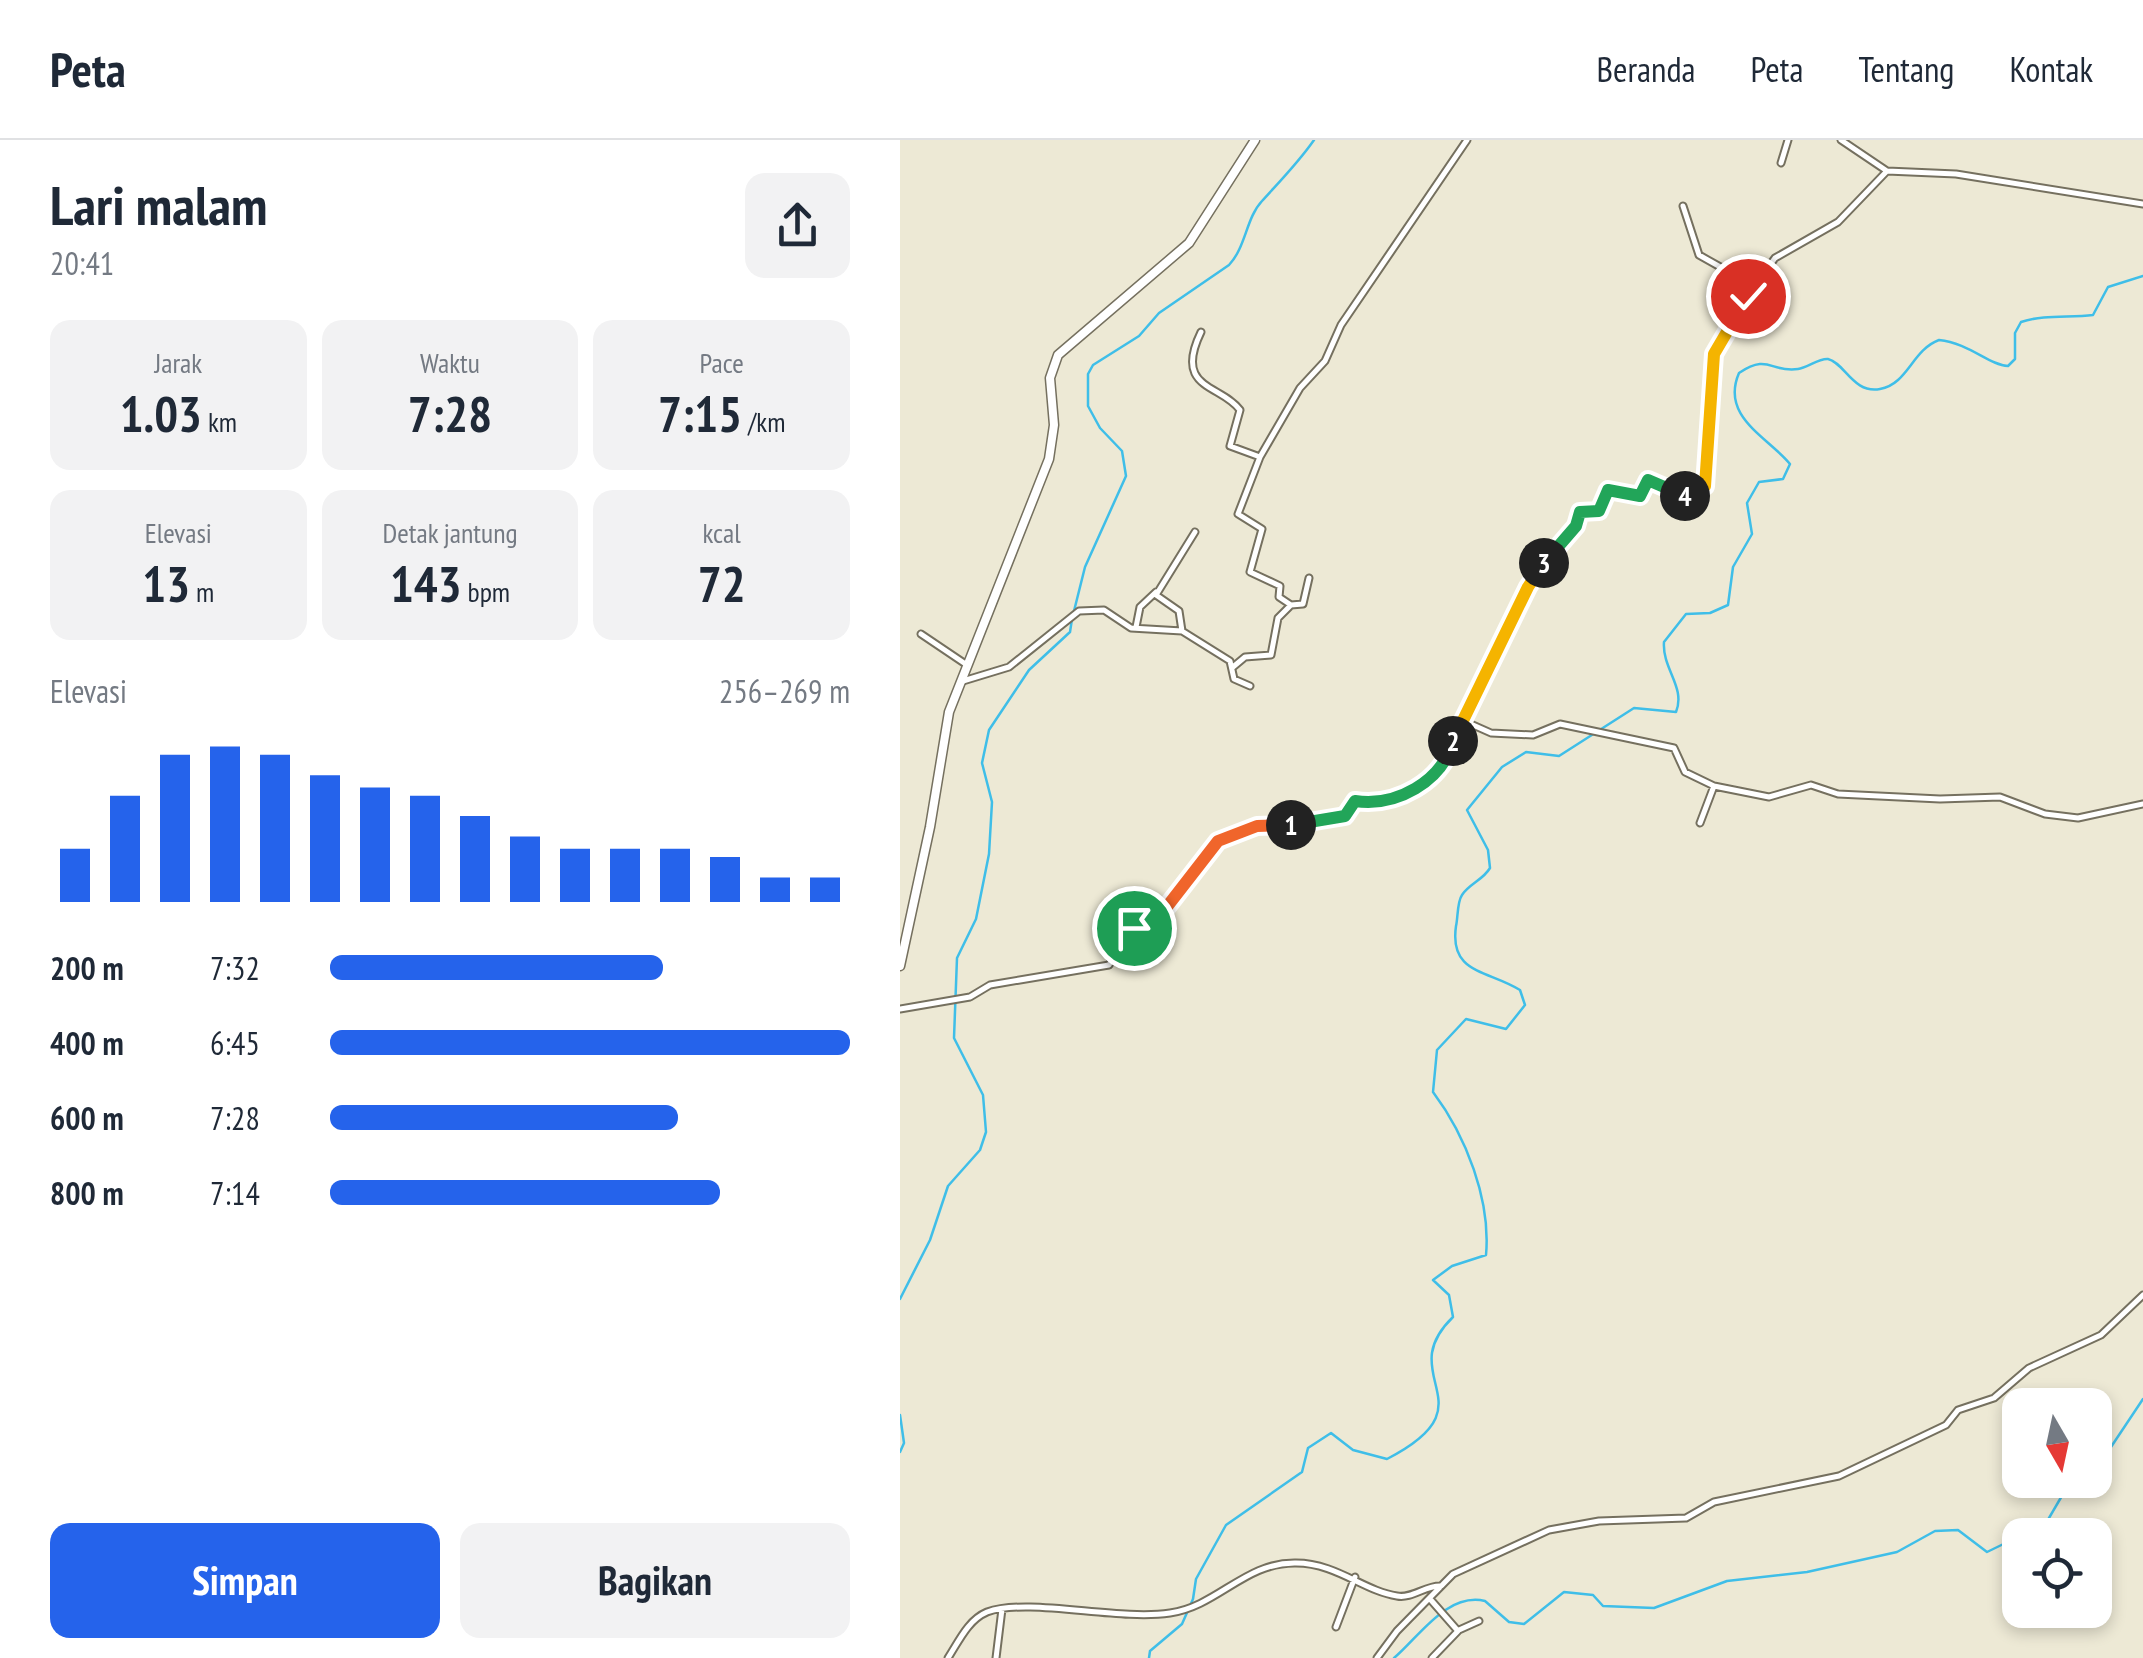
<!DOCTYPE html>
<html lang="id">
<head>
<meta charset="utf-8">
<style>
	body { margin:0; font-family:"PT Sans Narrow",sans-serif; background:#f2f2f3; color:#1f2937; height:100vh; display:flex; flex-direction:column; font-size:38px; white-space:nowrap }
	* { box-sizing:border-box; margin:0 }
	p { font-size:32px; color:#747a83 }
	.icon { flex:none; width:55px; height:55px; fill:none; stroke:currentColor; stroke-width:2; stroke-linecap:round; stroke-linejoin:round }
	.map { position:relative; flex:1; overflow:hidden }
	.drawer { display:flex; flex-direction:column; background:#fff; width:900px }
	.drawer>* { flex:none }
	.needle { width:65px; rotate:171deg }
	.fabs { position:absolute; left:1102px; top:1248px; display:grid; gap:20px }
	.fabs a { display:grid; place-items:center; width:110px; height:110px; border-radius:20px; background:#fff; box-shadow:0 5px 15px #0003; font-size:50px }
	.pin { position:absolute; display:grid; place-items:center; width:85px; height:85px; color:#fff; margin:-42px; border:5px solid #fff; border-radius:50%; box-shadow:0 2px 10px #0007 }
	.km { position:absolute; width:50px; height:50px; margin:-25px; border-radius:50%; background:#222; color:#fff; font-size:28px; line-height:50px; text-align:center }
	.round { display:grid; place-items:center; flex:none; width:105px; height:105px; border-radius:20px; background:#f2f2f3 }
	.head { display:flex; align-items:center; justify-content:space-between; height:170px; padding:0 50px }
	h1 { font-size:55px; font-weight:800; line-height:75px }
	.stats { display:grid; grid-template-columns:repeat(3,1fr); gap:15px; height:170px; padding:10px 50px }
	.stats div { display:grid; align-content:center; border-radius:20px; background:#f2f2f3; text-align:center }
	.stats b { font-size:50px; font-weight:800 }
	.stats small { font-size:28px; font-weight:400 }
	.stats p { font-size:28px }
	.chart { height:280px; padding:20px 50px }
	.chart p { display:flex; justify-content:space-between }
	.chart svg { width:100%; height:180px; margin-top:10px; stroke:#2563eb; stroke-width:6 }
	.button { display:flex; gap:20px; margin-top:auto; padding:20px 50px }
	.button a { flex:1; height:115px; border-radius:20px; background:#2563eb; color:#fff; font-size:40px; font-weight:800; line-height:115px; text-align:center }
	.button a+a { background:#f2f2f3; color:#1f2937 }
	ul { padding:0 50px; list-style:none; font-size:32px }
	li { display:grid; grid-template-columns:160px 120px 1fr; align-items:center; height:75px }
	li i { height:25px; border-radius:12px; background:#2563eb }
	header { display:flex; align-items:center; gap:60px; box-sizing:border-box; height:140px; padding:0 50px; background:#fff; border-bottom:2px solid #e0e1e3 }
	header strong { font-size:48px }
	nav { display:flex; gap:55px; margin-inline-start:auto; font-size:35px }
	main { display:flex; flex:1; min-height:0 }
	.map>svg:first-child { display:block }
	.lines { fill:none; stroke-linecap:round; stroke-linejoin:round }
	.stream { stroke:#3fbee8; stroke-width:2.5 }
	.street-casing { stroke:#75705f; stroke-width:9 }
	.secondary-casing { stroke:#75705f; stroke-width:11 }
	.street { stroke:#fff; stroke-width:5 }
	.secondary { stroke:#fff; stroke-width:8 }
	.split-1-casing { stroke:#fff; stroke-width:20 }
	.split-2-casing { stroke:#fff; stroke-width:20 }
	.split-3-casing { stroke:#fff; stroke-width:20 }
	.split-4-casing { stroke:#fff; stroke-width:20 }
	.split-5-casing { stroke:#fff; stroke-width:20 }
	.split-1 { stroke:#f0652b; stroke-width:12 }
	.split-2 { stroke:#22a559; stroke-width:12 }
	.split-3 { stroke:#f5b400; stroke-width:12 }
	.split-4 { stroke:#22a559; stroke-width:12 }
	.split-5 { stroke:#f5b400; stroke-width:12 }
</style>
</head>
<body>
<header>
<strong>Peta</strong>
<nav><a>Beranda</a><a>Peta</a><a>Tentang</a><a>Kontak</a></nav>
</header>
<main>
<section class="drawer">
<div class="head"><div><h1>Lari malam</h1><p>20:41</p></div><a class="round"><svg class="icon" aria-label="share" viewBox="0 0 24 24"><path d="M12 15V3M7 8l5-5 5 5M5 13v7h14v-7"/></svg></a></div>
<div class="stats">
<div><p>Jarak</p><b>1.03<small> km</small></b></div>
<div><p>Waktu</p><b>7:28</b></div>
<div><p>Pace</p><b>7:15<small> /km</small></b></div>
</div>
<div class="stats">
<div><p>Elevasi</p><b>13<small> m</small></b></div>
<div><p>Detak jantung</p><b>143<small> bpm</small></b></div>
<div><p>kcal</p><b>72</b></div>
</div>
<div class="chart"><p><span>Elevasi</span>256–269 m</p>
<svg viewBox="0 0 160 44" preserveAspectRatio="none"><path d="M5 44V31M15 44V18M25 44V8M35 44V6M45 44V8M55 44V13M65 44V16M75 44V18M85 44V23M95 44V28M105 44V31M115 44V31M125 44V31M135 44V33M145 44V38M155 44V38"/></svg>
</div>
<ul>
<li><b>200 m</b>7:32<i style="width:64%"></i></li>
<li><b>400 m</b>6:45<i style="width:100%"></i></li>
<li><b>600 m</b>7:28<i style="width:67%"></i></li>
<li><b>800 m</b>7:14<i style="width:75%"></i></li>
</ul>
<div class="button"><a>Simpan</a><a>Bagikan</a></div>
</section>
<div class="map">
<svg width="1243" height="1518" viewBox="0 0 1243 1518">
	<rect width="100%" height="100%" fill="#ede9d5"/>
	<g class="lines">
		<path class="stream" d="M174,471l11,-44 41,-91 -4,-25 -22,-23 -12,-22v-32l5,-9 46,-29 20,-23 70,-48c17,-18 17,-47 33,-64 18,-20 36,-38 52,-61
			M0,1159l30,-59 18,-54 32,-36 6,-18 -3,-37 -29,-57 3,-80 19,-39 13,-65 3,-52 -10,-39 7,-33 40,-60 41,-38 2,-13
			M0,1275l4,28 -4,9
			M1122,1395l20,-5 21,-36 34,-11 10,-30 36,-54
			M249,1518l1,-7 32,-27 11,-25 3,-20 30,-54 76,-53 6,-24 23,-15 22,17 34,9c107,-55 4,-82 66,-142l-4,-22 -16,-15 19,-14 34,-11c5,-55 -20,-119 -53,-163l4,-42 29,-31 40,10 19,-24 -5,-15c-32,-20 -71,-16 -64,-64 2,-8 1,-24 6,-31 7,-11 21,-15 28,-27l-2,-18 -21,-40 35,-43 24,-15 33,4 75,-48 42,4c10,-25 -14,-43 -12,-70l22,-28 24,-1 18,-8 5,-38 19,-33 -5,-31 12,-21 24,-3 7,-15c-22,-27 -70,-47 -51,-91 30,-20 31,0 59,-4 9,-1 21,-11 30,-10 17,4 25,35 52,30 28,-5 32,-39 59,-49 30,3 50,25 69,26l7,-7v-26l6,-11c24,-8 48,-4 72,-7l15,-28 35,-11
			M494,1518c25,-21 53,-66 91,-57l24,21 15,2 40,-32 29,3 10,11 51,2 73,-27 80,-9 90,-20 38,-21 23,-1 29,22 33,-16"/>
		<g class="street-casing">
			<path id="street" d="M881,23l7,-23
				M987,31l69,3 187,30
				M783,66l16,49 32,18 17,22
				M301,192c-28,58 20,52 39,78l-10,36 30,11 40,-69 25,-27 16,-36 126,-185
				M295,392l-39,63 23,16 3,20 48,30 4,18 16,7
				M391,465l12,-1 6,-26
				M236,487l4,-20 16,-15
				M21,494l46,31
				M333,527l12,-10 26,-2 7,-37 13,-13 -12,-8 1,-11 -30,-14 12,-43 -24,-15 22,-57
				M63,541l46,-14 70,-56 25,-1 27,18 51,3
				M564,581l27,12 42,2 27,-11 114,24 11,24 29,14 55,11 42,-12 27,9 102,5 60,-2 45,17 33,4 65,-14
				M800,683l14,-37
				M0,869l70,-12 20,-12 119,-20 17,-30 40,-27 52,-67 39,-16 21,2 64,-10 13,-16 28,1 43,-21 20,-17 82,-177 49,-61 3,-14 19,-1 10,-21 30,6 9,-16 35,16 22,-9 9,-133 24,-46 37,-50 63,-36 49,-51 -46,-31
				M530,1459l28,32 -26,27
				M436,1487l19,-50
				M559,1490l20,-9
				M48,1518c11,-17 20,-38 39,-46 42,-15 130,9 183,1 48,-7 75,-51 126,-50 40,0 68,28 101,33 15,3 29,-11 44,-10
				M96,1518l6,-49
				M477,1518l20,-27 56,-57 96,-44 50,-9 87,-3 28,-16 125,-26 107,-51 12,-15 36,-12 35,-30 72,-33 42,-40"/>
		</g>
		<g class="secondary-casing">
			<path id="secondary" d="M0,826l30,-139 19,-115 100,-253 5,-34 -4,-47 8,-23 131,-112 66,-103"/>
		</g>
		<use href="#street" class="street"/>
		<use href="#secondary" class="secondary"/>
	</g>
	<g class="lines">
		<g class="split-1-casing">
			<path id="split-1" d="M234,788l32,-20 52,-67 39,-15 34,-1"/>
		</g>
		<g class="split-2-casing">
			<path id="split-2" d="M391,685l54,-9 10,-15c41,6 87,-19 98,-60"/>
		</g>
		<g class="split-3-casing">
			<path id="split-3" d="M553,601l75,-154 16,-24"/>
		</g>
		<g class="split-4-casing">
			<path id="split-4" d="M644,423l32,-37 4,-14 19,-1 9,-21 32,6 8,-16 37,16"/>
		</g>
		<g class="split-5-casing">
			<path id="split-5" d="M785,356l20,-10 9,-132 34,-58"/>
		</g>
		<use href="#split-1" class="split-1"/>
		<use href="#split-2" class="split-2"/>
		<use href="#split-3" class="split-3"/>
		<use href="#split-4" class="split-4"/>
		<use href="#split-5" class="split-5"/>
	</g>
</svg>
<div class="fabs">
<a><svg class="needle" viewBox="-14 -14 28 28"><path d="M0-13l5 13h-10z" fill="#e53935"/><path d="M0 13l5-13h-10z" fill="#747a83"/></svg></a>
<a><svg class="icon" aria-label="locate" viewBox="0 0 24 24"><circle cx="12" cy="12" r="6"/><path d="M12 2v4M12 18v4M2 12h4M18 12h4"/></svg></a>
</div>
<div class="pin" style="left:234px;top:788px;background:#1e9e55"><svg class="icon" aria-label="arrive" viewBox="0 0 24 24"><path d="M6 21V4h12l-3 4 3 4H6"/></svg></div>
<div class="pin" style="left:848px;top:156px;background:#d93025"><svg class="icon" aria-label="check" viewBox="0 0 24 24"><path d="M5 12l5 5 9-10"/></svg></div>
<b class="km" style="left:391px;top:685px">1</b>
<b class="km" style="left:553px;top:601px">2</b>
<b class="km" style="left:644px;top:423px">3</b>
<b class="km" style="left:785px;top:356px">4</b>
</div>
</main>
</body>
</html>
